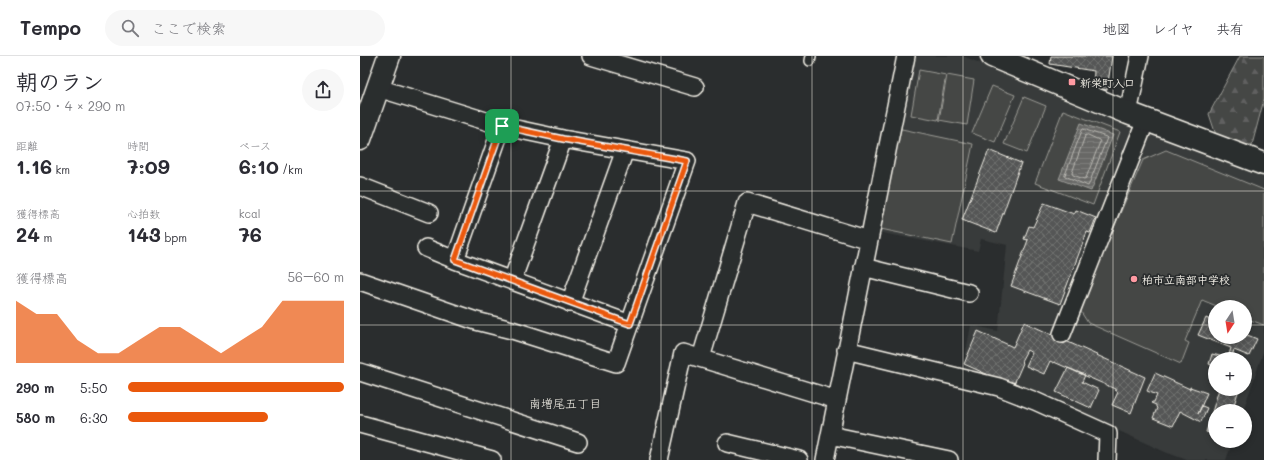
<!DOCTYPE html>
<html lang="ja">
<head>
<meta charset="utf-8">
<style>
	body { margin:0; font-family:Mali,"Klee One",sans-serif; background:#f7f7f7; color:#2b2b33; height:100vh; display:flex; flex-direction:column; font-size:15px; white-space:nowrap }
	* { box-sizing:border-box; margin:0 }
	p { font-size:13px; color:#7c7c81 }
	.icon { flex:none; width:22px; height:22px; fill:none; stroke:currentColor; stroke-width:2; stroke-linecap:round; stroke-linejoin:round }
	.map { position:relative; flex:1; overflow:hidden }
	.details { display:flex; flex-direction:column; background:#fff; width:360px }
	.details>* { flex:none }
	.needle { width:26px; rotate:192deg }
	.fabs { position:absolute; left:848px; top:244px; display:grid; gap:8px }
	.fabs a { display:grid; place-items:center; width:44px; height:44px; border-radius:50%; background:#fff; box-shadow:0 2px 6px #0003; font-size:20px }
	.pin { position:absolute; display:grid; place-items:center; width:34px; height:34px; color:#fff; margin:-17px; border-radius:8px; box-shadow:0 2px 6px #0006 }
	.round { display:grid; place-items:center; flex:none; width:42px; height:42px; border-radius:21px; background:#f7f7f7 }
	.summary { display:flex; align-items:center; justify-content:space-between; height:68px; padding:0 16px }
	h1 { font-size:22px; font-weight:700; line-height:30px }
	.figures { display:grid; grid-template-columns:repeat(3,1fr); gap:6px; height:68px; padding:4px 16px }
	.figures div { display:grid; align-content:center }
	.figures b { font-size:20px; font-weight:700 }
	.figures small { font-size:11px; font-weight:400 }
	.figures p { font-size:11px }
	.chart { height:112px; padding:8px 16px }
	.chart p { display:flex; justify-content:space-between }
	.chart svg { width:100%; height:72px; margin-top:4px; fill:#ea580c; opacity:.7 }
	ul { padding:0 16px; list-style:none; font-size:13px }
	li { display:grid; grid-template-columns:64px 48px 1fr; align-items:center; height:30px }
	li i { height:10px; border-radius:5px; background:#ea580c }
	header { display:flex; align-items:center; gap:24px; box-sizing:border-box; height:56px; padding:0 20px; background:#fff; border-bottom:1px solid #e1e1e2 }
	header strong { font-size:19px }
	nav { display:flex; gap:22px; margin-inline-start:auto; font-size:14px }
	.search { width:280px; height:36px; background:#f7f7f7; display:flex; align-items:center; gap:10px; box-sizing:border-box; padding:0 14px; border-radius:22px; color:#7c7c81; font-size:15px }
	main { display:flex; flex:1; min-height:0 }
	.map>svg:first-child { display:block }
	.built { fill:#373a3a; fill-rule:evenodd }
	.forest { fill:url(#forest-firs); stroke:#9c9c96 }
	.green { fill:#444645; stroke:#9c9c96 }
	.water { fill:url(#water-rules); stroke:#9f9f9a }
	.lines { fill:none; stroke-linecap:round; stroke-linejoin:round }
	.shore { stroke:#bcbab4; stroke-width:1 }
	.building { fill:url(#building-cross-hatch); stroke:#f4f1e8 }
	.service-casing { stroke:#f4f1e8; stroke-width:12 }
	.minor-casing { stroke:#f4f1e8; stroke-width:20 }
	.tertiary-casing { stroke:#f4f1e8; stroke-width:25 }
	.service { stroke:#2a2d2e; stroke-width:9 }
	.minor { stroke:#2a2d2e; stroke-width:17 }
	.tertiary { stroke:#2a2d2e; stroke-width:22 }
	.route-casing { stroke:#fff; stroke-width:8 }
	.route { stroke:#ea580c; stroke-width:5 }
	.grid { fill:none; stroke:#f4f1e8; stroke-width:1; stroke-opacity:0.55 }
	.poi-dot { fill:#ff9aa2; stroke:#2a2d2e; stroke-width:1.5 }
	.labels { text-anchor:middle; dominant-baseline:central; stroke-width:3.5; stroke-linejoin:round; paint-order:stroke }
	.poi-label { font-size:11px; font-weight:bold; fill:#f4f1e8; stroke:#2a2d2e; text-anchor:start }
	.neighbourhood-label { font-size:12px; fill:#f4f1e8; stroke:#2a2d2e }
</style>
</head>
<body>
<header>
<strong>Tempo</strong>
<div class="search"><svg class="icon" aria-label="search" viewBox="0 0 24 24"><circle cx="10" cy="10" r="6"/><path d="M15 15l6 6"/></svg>ここで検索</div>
<nav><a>地図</a><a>レイヤ</a><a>共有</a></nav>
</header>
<main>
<section class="details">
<div class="summary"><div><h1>朝のラン</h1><p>07:50 · 4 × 290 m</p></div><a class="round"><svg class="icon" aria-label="share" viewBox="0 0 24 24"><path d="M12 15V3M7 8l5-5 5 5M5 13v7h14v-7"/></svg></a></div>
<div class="figures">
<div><p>距離</p><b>1.16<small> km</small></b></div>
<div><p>時間</p><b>7:09</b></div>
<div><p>ペース</p><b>6:10<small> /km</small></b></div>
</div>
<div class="figures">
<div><p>獲得標高</p><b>24<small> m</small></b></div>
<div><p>心拍数</p><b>143<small> bpm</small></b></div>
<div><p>kcal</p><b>76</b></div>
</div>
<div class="chart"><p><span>獲得標高</span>56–60 m</p>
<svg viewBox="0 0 160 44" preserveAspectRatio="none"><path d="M0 44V6L10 14L20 14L30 30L40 38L50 38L60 30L70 22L80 22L90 30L100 38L110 30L120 22L130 6L140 6L150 6L160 6V44z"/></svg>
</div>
<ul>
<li><b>290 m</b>5:50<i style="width:100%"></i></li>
<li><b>580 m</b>6:30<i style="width:65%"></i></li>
</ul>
</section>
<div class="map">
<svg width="904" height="404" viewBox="0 0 904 404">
	<defs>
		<pattern id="forest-firs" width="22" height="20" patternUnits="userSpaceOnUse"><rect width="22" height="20" fill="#444645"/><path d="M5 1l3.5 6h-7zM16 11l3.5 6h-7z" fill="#606160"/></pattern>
		<pattern id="water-rules" width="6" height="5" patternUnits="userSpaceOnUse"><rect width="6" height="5" fill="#676866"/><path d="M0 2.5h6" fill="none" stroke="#7d7e7c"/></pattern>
		<pattern id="building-cross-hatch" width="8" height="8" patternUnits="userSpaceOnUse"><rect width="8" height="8" fill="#555756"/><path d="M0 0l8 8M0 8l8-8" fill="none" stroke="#6e706e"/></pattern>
	</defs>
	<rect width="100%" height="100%" fill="#2a2d2e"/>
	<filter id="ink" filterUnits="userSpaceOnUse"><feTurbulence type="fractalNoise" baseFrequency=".025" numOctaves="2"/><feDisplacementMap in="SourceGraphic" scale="8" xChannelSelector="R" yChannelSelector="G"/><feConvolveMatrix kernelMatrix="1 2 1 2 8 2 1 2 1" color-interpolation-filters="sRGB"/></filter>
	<g filter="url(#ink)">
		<path class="built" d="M552,0h51l184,76 117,43v175l-21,61h-28v30h18l-7,19h-39l-22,-8 -129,-59 -74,-20 9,-48 27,6 9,-86 -26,-6 -3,12 -101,-19zM855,251h30v30h-30zM855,303h30v30h-30z"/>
		<path class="forest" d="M880,0h24v43l-12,46 -34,-4 -9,-27z"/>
		<path class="green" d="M559,14l27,5 -8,45 -27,-5z
			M587,19l27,5 -7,45 -28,-5z
			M632,30l23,9 -20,47 -23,-9z
			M664,41l22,9 -19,47 -23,-9z
			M703,54l57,22 -27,73 -58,-22z
			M537,72l76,16 -21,100 -76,-16z
			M806,94l98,40v135l-19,-7v-11h-26l-17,-7 -17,41 4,2 -8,21 -93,-41 -7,-11 1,-10 61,-142z"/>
		<path class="water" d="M721,67l32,12 -22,56 -32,-12z"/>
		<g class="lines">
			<path class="shore" d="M723,73l23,8 1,1 -18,46 -1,2 -23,-10z
				M728,79l11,5 1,2 -14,36 -2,1 -11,-4 -1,-2 13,-37z"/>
		</g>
		<path class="building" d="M691,0h61l-5,34 -14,-2 1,-17 -44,-7z
			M629,94l32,13 -25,70 -34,-13z
			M684,147l30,11 2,-4 20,8 -6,15 -3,-1 -27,72 -49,-18 17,-46 -4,-1 5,-13 4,1z
			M846,262l9,4v15h30v-3l12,5 -8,17 -15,-6 -3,9h-16v7l-6,-2 3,-10 16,4 3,-10 -33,-13z
			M664,266l121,55 -14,36 -19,-8 6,-13 -3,-2v-1l-61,-27v1l-4,-2 -6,13 -18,-8 6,-13 -5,-3 -6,11 2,2 -10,23 -49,-22 14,-33 35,16z
			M708,312l17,7 -3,7 17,8 -8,18 -35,-16z
			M795,317l35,16v-2l17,6 -9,21 4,-8 5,2 -6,14 -21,-11 -7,15 -20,-8 4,-10 -1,-1v-2l-5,-2 1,-1h2l3,-7 -10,-4z
			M859,333h20l-7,22h-17v24l-9,-3z"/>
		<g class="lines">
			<g class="service-casing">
				<path id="service" d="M450,5l1,-5"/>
			</g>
			<g class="minor-casing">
				<path id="minor" d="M231,0l104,31
					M768,57l12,-57
					M0,130l69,27
					M66,192l29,12 175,64
					M95,204l47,-134
					M503,211l106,26
					M0,225l116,40 36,9 104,33 71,-202 -124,-22 -61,-13 -124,-38
					M152,225l51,-142
					M210,247l55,-153
					M702,278l84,-214
					M486,294l153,37 36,14 73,33 -1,26
					M341,302l46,-155 122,37
					M0,316l218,70
					M0,368l132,36
					M470,379l119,25
					M367,387l72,17
					M299,404l24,-107 154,47
					M465,404l81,-404"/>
			</g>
			<g class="tertiary-casing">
				<path id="tertiary" d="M632,0l136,57 136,51
					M0,83l29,-83"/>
			</g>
			<use href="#service" class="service"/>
			<use href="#minor" class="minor"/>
			<use href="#tertiary" class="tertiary"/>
		</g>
	</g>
	<g class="lines" filter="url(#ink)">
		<g class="route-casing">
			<path id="route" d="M142,70l61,13 124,22 -57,163 -175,-64z"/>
		</g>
		<use href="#route" class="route"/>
	</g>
	<path class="grid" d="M151,0v404M301,0v404M452,0v404M603,0v404M753,0v404M0,135h904M0,269h855M885,269h19"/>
	<g class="poi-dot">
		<rect x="708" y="22" width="8" height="8" rx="2"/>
		<circle cx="774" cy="223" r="4"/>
	</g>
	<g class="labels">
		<g class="poi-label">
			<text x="720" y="26">新栄町入口</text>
			<text x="782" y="223">柏市立南部中学校</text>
		</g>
		<g class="neighbourhood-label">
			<text x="205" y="347">南増尾五丁目</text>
		</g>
	</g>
</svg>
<div class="fabs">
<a><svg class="needle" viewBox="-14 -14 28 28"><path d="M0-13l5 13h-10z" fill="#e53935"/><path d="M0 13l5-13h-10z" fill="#7c7c81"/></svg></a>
<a>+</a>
<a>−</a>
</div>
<div class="pin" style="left:142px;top:70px;background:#1e9e55"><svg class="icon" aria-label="arrive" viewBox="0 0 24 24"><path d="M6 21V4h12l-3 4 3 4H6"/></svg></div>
</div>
</main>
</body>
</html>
